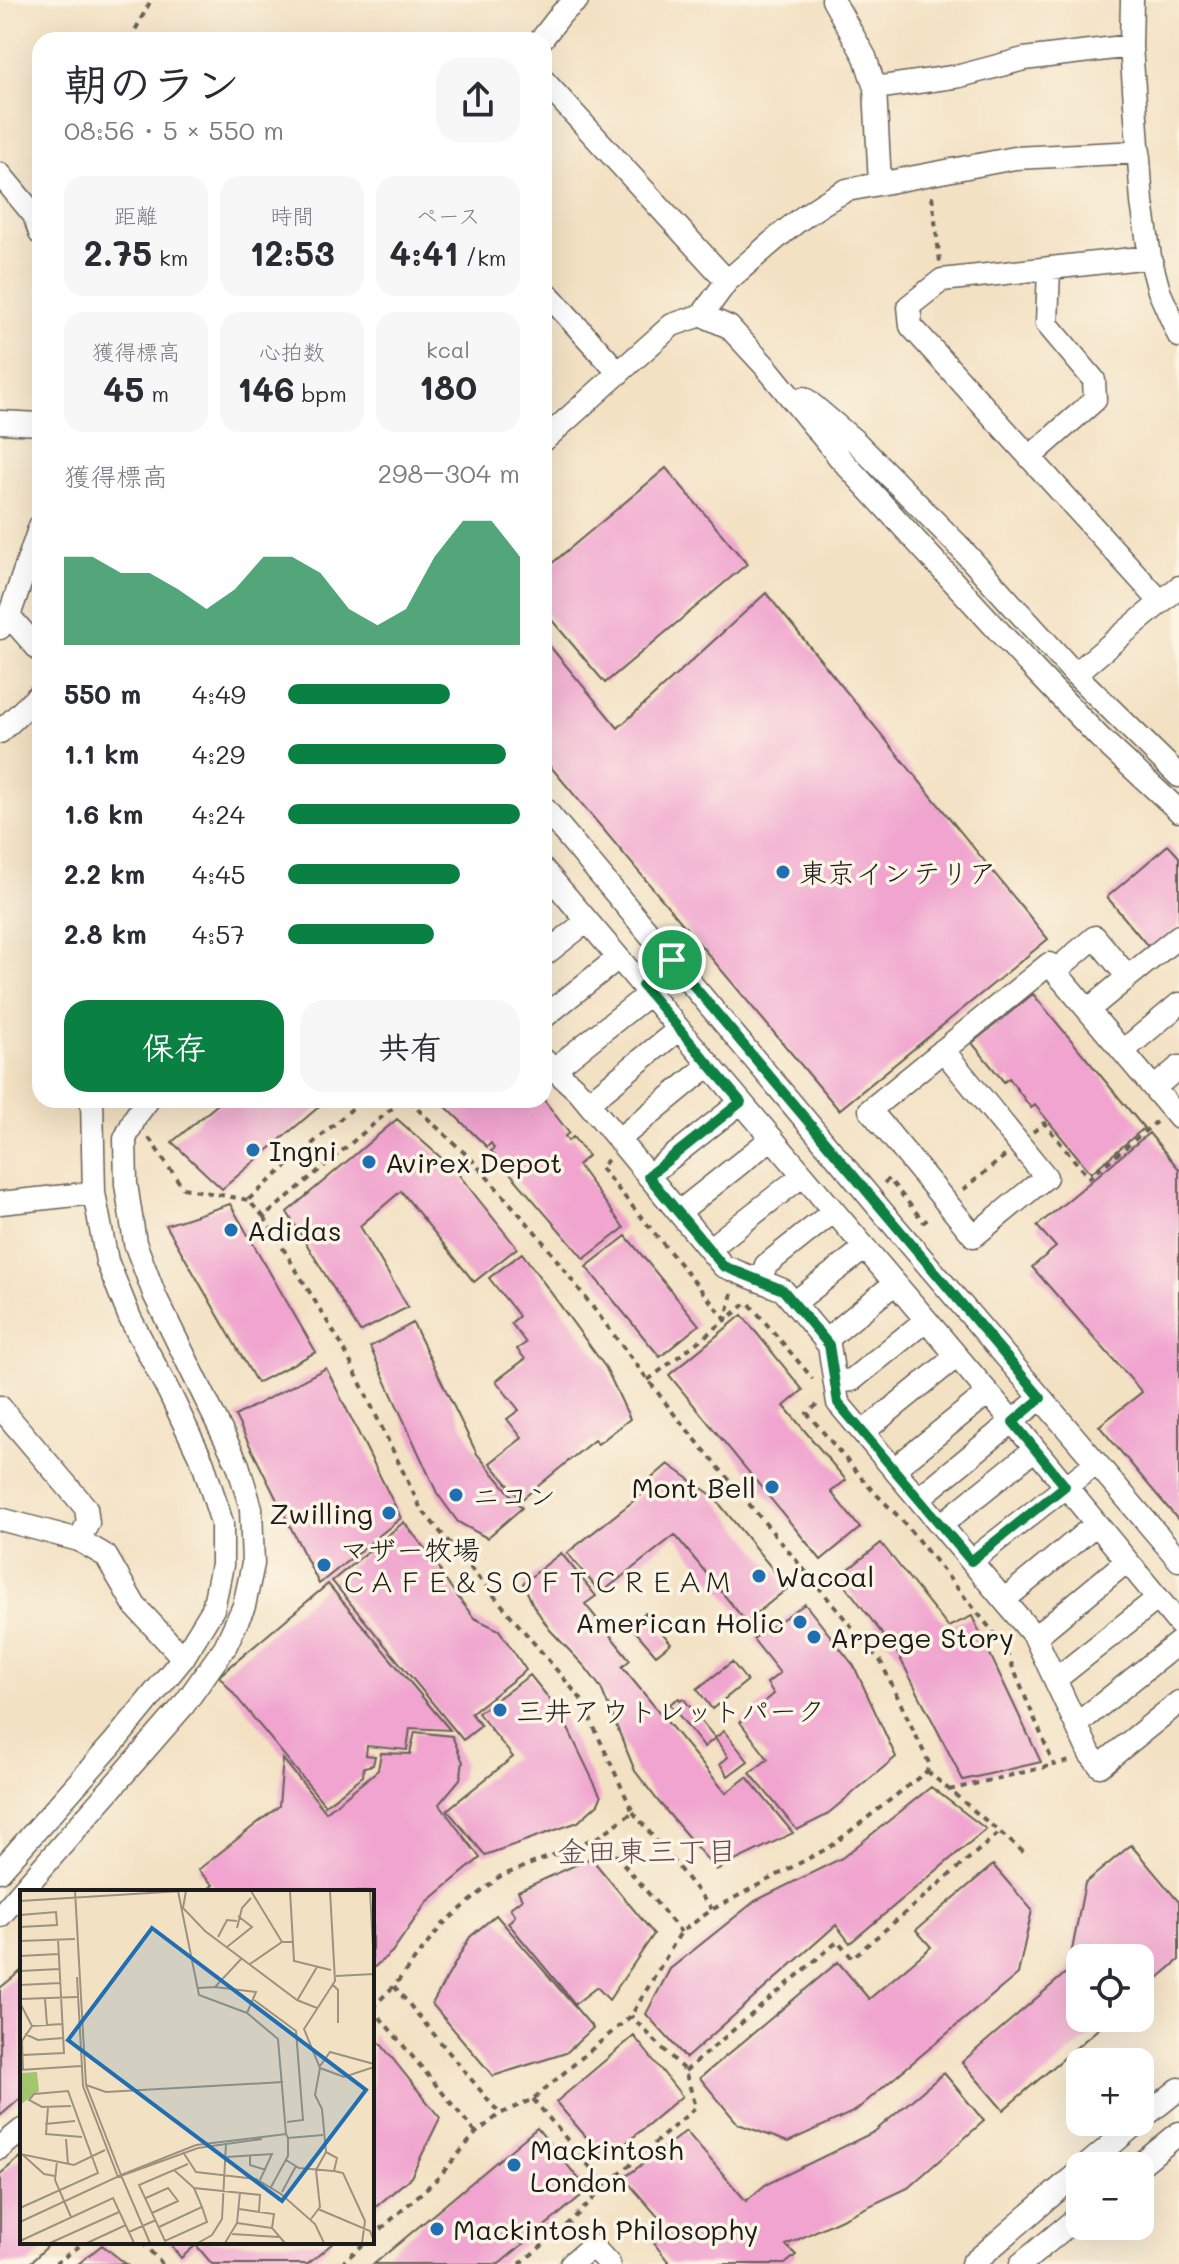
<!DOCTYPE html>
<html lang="ja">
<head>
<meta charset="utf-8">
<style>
	body { margin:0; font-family:Mali,"Klee One",sans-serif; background:#f7f7f7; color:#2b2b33; height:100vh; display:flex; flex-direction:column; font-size:30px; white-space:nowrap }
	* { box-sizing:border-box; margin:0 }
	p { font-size:26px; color:#7c7c81 }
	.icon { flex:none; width:44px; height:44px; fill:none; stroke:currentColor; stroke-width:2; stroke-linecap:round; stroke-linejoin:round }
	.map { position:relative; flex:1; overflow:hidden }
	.side { position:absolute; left:32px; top:32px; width:520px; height:1076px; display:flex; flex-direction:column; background:#fff; border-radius:24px; box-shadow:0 8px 32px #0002 }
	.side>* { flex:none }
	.buttons { position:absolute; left:1066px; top:1944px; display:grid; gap:16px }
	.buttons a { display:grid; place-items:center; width:88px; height:88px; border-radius:16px; background:#fff; box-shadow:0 8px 32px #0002; font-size:40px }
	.pin { position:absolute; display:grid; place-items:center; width:68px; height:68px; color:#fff; margin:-34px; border:4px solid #fff; border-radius:50%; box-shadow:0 2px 8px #0007 }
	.round { display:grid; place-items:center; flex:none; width:84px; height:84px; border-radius:24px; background:#f7f7f7 }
	.headline { display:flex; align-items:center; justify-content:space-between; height:136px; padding:0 32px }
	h1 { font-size:44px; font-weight:700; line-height:60px }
	.metrics { display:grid; grid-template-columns:repeat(3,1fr); gap:12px; height:136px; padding:8px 32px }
	.metrics div { display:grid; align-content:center; border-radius:20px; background:#f7f7f7; text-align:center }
	.metrics b { font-size:34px; font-weight:700 }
	.metrics small { font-size:22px; font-weight:400 }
	.metrics p { font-size:22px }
	.chart { height:224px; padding:16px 32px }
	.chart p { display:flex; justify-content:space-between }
	.chart svg { width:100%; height:144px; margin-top:8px; fill:#0b8043; opacity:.7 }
	.action { display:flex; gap:16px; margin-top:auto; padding:16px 32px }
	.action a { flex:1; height:92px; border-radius:24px; background:#0b8043; color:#fff; font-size:32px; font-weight:700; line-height:92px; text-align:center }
	.action a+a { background:#f7f7f7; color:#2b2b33 }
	ul { padding:0 32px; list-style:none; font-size:26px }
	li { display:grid; grid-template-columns:128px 96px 1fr; align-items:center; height:60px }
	li i { height:20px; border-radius:10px; background:#0b8043 }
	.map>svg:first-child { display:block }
	.building { fill:#f0a4cf }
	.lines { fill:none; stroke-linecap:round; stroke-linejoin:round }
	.minor-casing { stroke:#676156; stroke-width:25 }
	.path { stroke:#676156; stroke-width:4; stroke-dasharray:6 6; stroke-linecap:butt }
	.minor { stroke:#fff; stroke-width:22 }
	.route-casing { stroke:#fff; stroke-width:16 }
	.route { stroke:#0b8043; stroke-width:10 }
	.poi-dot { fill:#1f6fb2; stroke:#fcf5e5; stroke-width:3 }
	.labels { text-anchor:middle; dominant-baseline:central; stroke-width:7; stroke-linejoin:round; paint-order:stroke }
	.poi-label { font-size:28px; fill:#1c1c1c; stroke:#fcf5e5; text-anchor:start }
	.neighbourhood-label { font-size:30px; fill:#664c5b; stroke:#fcf5e5 }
	.inset-road { fill:none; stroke:#9d9280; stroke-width:2 }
	.view { fill:#1f6fb2; fill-opacity:0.15; stroke:#1f6fb2; stroke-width:4 }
	.inset-edge { fill:none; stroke:#1c1c1c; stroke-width:4 }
</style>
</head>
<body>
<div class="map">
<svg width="1179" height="2264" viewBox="0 0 1179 2264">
	<rect width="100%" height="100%" fill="#fcf5e5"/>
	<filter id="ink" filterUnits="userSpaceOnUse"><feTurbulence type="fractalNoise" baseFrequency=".0125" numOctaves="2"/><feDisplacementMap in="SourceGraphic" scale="16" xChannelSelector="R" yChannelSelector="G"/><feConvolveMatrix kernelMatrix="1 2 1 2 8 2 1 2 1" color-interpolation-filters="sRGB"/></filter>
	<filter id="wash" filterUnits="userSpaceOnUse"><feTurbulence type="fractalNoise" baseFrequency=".006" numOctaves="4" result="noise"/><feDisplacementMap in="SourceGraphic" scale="32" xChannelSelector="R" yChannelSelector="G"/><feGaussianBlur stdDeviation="1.8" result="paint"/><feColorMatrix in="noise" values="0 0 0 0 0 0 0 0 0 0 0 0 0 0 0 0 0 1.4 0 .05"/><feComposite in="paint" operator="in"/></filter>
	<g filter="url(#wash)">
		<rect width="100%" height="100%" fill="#f3e1c3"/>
		<g id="blocks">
			<path class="building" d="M666,468l81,96 -142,119 -61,-72v-41z
				M766,593l282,346 -209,171 -295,-351v-120l74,89z
				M1168,845l11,12v69l-28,24 -44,-53z
				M1033,994l111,134 -53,45 -56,-68 -4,3 -22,-30 -5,4 -32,-39z
				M223,1100h104l-105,89 -50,-47z
				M439,1100h98l1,3 6,-3 25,33 -4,3 3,5 5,-4 15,19 -10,9 46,63 -40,31 -93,-108 3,-3 -3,-5 -4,4z
				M397,1119l58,51 62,78 -43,34 -73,-91 -41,35 48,81 -48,25 -73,-120z
				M1149,1133l30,36v352l-80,-95 43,-34 -110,-125 24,-20 -19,-21z
				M230,1204l86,148 -59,31 -91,-158z
				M626,1236l73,89 -39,32 -74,-90z
				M522,1253l84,115 24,51 -32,25 -4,-4 -73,60 -31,-37 32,-25 -15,-19 12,-9 -23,-29 29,-22 -8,-10 9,-6 -15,-20 8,-7 -30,-38z
				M742,1315l61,75 -19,16 62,74 -15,12 29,36 -39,32 -152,-185z
				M413,1323l64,131 45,54 -35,30 -29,-16 -21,-29 -67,-146z
				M326,1368l75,150 -82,66 -84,-168z
				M668,1464l45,32 75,92 -42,34 -71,-87 -74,58 -34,-40 74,-58 -3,-5z
				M404,1522l35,45 4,10 31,41 25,12 27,40 -55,43 10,13 -18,14 -131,-159z
				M881,1543l67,84 24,-11 69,146 -78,18 -64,-124 -60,-79z
				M561,1553l35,43 -11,8 45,56 -8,7 104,126 21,-16 46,56 -77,37 -58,-69 -23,-30 -34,-83 -16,-21 -35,-37 -17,-25 -10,-22z
				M328,1584l122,146 -40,-2 -3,22 -40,-4 -1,9 9,1 -2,9 -9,2 -1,9 -38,29 -106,-129z
				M805,1604l49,62 42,91 -71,59 -28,14 -47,-57 18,-14 -28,-37 34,-28 -7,-11 13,-10 -27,-34z
				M645,1613l26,30 -15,12 -27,-31z
				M732,1662l15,19 -35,28 -15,-20z
				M530,1675l30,37 41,85 -3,7 -20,18 -93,33 -38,-45 66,-53 -35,-44z
				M679,1698l1,2 3,-2 32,40 -11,9 -34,-43z
				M724,1731l24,30 -20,15 -8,-12 8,-7 -13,-19z
				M415,1732l37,4 11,26 -3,17 -21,25 41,54 -53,44 -35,50 -20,17v-77h-167l8,-7 -15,-15 81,-64 4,-47 43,53 52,-42 3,-17 29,1z
				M931,1787l55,42 -136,114 -14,-18 -150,133 -40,-44 24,-45 85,-68 87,-43z
				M1131,1845l48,57v58l-39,33v-35h-60v60h31l-108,92 -41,-48 106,-91 17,-88z
				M591,1858l63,76 -45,66 -12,-13 -22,17 -67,-81 7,-7 -5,-8 12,-9 -4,-8z
				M993,1865l39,45 -14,64 -163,137 -67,31 -50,-18 -38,-46 138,-116 31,37 62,-52 -15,-17z
				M496,1915l97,113 -27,25 -73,23 -61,-72 38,-67z
				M22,1970v127l-22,19v-128z
				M372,2033l68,85 -29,59 -39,33z
				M634,2036l48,60 -76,64 -50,-58z
				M944,2073l40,48 -76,67 -122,57 10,10 -11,9h-115l-20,-26 16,-12 -42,-48 62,-47 60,70 19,-16 109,-53z
				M537,2128l51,62 -89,74h-125z
				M22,2156v86h30l-23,22h-29v-90z
				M168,2242h166l-26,22h-96l-16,-19 -15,13z
				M102,2245l24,19h-48z"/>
		</g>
	</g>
	<g filter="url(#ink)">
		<use href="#blocks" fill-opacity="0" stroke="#676156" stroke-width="2"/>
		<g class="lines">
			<g class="minor-casing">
				<path id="minor" d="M833,0l32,57 10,31 5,96
					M1132,0l-1,46 11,156 8,55 9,34 20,45
					M541,40l21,-27 15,-13
					M544,81l183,200 -25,34 27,12 37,40 74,91 188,205 71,74 80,74
					M875,88l85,-12 64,-17 107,-13
					M0,174l34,41 6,18
					M1150,257l-208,23 -33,26 2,20 249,275
					M727,281c38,-32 75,-69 120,-91l168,-32 124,-6
					M544,290l75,83
					M804,398l52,44 100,101 119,131 104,102
					M0,422l40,2
					M544,440l128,-115 30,-10
					M1030,457l65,-57 -1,-20 -47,-56 2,-56
					M9,616l31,35
					M0,628l9,-12 31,-90
					M1075,674l104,-87
					M0,732l40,-38
					M544,808l336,401 299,351
					M544,870l469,552 166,202
					M544,955l43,-34
					M1055,971l40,-34 33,40 51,-41
					M642,985l30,-25
					M1088,1010l40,-33
					M544,1017l74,-59
					M943,1050l103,127 -72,59 -104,-126 179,-146 130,154
					M1123,1051l56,-47
					M544,1060l35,32 144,174 60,24 46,55 9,58 197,234 55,117 10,12 79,-64
					M554,1069l95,-75
					M1154,1088l25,-21
					M588,1103l91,-74
					M618,1140l91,-75
					M648,1176l93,-74
					M0,1203l94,-10
					M679,1212l93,-74
					M709,1249l94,-74
					M760,1281l6,-16 68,-54
					M794,1303l71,-55
					M825,1341l70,-58
					M835,1382l17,-2 74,-60
					M0,1407l86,101 2,15 -9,17
					M863,1432l94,-76
					M894,1469l94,-76
					M919,1498l122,-100
					M0,1519l79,21 27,16 29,50 48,52
					M941,1525l94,-76
					M971,1561l125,-98
					M1004,1600l92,-76
					M1035,1637l92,-76
					M1056,1679l102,-81
					M1076,1725l103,-83
					M0,1871l115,-130 68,-83 30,-49 9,-44v-42l-19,-60 -33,-69 -40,-76 -23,-57 -13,-68 -2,-93
					M0,1916l183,-210 42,-59 19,-41 9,-42 -2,-56 -13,-43 -83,-169 -20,-53 -9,-59 -1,-45 11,-23 12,-16
					M1140,2120l39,-31
					M0,2148l22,-18
					M1086,2166l52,-44
					M1139,2166l40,-33
					M571,2264l21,-18 17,18
					M972,2264l108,-93
					M1021,2264l59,-49"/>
			</g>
			<path class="path" d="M130,40l21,-40
				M932,196l8,66
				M1033,1132l11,-9 45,55 67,-56
				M149,1138l34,50 65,12
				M608,1160l-8,7 126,153 22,-18 65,77
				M884,1183l5,-4 35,43 8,-6
				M963,1190l43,-35
				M264,1217l-16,-17 114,-100
				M648,1380l78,-60 6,-28
				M817,1405l-10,8 64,76 29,29 103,126 51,121 16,-4
				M927,1771l101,85
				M949,1790l105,-25
				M633,1812l79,97
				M600,1836l81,96
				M394,1986l106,128
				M372,2008l22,-22 48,-61 57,-48 101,-41 33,-24 -52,-113 -160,-190 -77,-160 -80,-132 138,-117
				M372,2008l104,125
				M685,2071l153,-130 14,17 148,-126
				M533,2099l73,87
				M372,2237l66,-59 38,-45 24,-19 33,-15 98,-83 50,-84 32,-23 117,-62 97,-76 2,-8 -48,-101 -207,-248 -137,-180 -65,-74 -64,-60
				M142,2242l20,22
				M55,2264l30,-22
				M341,2264l25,-22
				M520,2264l49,-41 37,-37 90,-79 -11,-36 -54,-55"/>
			<use href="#minor" class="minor"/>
		</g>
	</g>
	<g class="lines" filter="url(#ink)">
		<g class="route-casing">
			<path id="route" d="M672,960l369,438 -28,24 52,64 -94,75 -133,-158 -9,-58 -46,-55 -60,-24 -75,-90 93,-74 -99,-117z"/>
		</g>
		<use href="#route" class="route"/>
	</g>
	<g class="poi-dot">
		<circle cx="783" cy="872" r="8"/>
		<circle cx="253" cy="1150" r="8"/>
		<circle cx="369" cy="1162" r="8"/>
		<circle cx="231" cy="1230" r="8"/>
		<circle cx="772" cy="1487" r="8"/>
		<circle cx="456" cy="1495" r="8"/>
		<circle cx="389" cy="1513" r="8"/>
		<circle cx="324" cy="1565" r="8"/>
		<circle cx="759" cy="1576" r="8"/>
		<circle cx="800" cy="1622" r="8"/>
		<circle cx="814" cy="1637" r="8"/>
		<circle cx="500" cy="1710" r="8"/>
		<circle cx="514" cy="2165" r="8"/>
		<circle cx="437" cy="2229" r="8"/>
	</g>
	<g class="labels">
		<g class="poi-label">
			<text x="799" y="872">東京インテリア</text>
			<text x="269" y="1150">Ingni</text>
			<text x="385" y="1162">Avirex Depot</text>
			<text x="247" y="1230">Adidas</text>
			<text x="756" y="1487" text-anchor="end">Mont Bell</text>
			<text x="472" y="1495">ニコン</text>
			<text x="373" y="1513" text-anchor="end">Zwilling</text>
			<text x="340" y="1549">マザー牧場<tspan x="340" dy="32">ＣＡＦＥ＆ＳＯＦＴＣＲＥＡＭ</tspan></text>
			<text x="775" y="1576">Wacoal</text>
			<text x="784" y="1622" text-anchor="end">American Holic</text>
			<text x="830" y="1637">Arpege Story</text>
			<text x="516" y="1710">三井アウトレットパーク</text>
			<text x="530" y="2149">Mackintosh<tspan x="530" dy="32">London</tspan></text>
			<text x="453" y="2229">Mackintosh Philosophy</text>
		</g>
		<g class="neighbourhood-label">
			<text x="647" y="1850">金田東三丁目</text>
		</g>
	</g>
	<g transform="translate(20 1890)">
		<rect width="354" height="354" fill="#f3e1c3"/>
		<path d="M17,182l2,19 -19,14v-32z" fill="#a2c56e"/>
		<path class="inset-road" d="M55,1l11,194 35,90 75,-30 90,-11 2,4 35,-3M158,1l21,104 48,18 31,26 8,95M166,1l-3,17 22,23 92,69 20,8M231,1l31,51M270,1l4,70 37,9M350,1l4,75M0,11l162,-10M0,25l36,-3 1,13 -37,2M217,38l5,-20 9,-10M198,47l9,-17 10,1M0,51l55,-2M207,57l25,-20 -14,-11M0,66l38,-2M230,74l32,-22h12M0,81l39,-2M316,86l38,-2M57,87l6,109 35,91 80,-29 64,-9M312,94l6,6v33M0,95l40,-2M195,97l41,5 -9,21M177,98l18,-1 27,-29M0,109l57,-2M25,109l2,26M278,109l19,-32M234,110l42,31 7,89 -16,2M0,113l12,23 -10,15 1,29M12,136l30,-2M5,144l13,6 25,-2M3,165l41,-2 -6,-114M300,176l10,-14 44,12M300,178l24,9 30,-10M0,180l61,-4M66,195l20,7 177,-10M28,217l-2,27 36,3M25,234l30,-3M46,249l2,25M163,262l13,20 60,7 25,15 34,30 9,19M306,262l11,6 -3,13 9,2 22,48 -3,22M0,264l54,11 31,-15M3,265l21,19 11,2M230,265v10l16,5M207,267l45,-3 -12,26M266,270l13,8 34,3M37,271l-2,19 16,37M168,274l-49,21 26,56 42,-19 -5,-15M154,280l20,18 66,7 -1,17M251,297l17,-31v-18M262,302l14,-26M126,308l22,-10 10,13 -26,12M0,318l78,-35 -30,-82 -34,3 -5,6 13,7 29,-1M219,319l35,5 -2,14 13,15M298,319l52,22 4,10M291,329l9,-12 -4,-37 10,-18 -4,-43 -7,-14 5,-27 -16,-39 31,-48 -5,-90M0,332l101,-47 29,68M217,333l35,5M139,337l43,-20 -8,-19M109,342l27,-12M212,344l47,3M0,351l93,-43 21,45M30,353l69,-31M67,353l39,-18M178,353l14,-8 10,-16 4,-76M205,353l12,-20 3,-31"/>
		<path class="view" d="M132,38l214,162 -84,111 -214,-161z"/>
		<rect width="354" height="354" class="inset-edge"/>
	</g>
</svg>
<div class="buttons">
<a><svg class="icon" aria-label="locate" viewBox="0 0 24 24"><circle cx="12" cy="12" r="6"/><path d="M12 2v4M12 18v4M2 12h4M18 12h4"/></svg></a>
<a>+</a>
<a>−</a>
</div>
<div class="pin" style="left:672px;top:960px;background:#1e9e55"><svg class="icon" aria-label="arrive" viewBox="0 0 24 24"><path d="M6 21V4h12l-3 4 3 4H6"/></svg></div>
<section class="side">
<div class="headline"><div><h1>朝のラン</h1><p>08:56 · 5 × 550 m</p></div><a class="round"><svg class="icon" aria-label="share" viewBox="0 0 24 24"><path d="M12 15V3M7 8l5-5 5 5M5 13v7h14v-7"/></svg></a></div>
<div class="metrics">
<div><p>距離</p><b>2.75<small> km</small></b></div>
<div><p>時間</p><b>12:53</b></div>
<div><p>ペース</p><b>4:41<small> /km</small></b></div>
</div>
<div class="metrics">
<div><p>獲得標高</p><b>45<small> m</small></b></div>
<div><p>心拍数</p><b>146<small> bpm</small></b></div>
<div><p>kcal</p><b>180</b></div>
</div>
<div class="chart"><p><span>獲得標高</span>298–304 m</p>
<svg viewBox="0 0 160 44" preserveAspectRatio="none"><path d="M0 44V17L10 17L20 22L30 22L40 27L50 33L60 27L70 17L80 17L90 22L100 33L110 38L120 33L130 17L140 6L150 6L160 17V44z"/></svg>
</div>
<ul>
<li><b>550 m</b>4:49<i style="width:70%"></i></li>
<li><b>1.1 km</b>4:29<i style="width:94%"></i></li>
<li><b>1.6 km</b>4:24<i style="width:100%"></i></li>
<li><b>2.2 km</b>4:45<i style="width:74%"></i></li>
<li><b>2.8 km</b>4:57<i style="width:63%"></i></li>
</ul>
<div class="action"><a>保存</a><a>共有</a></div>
</section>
</div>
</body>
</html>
